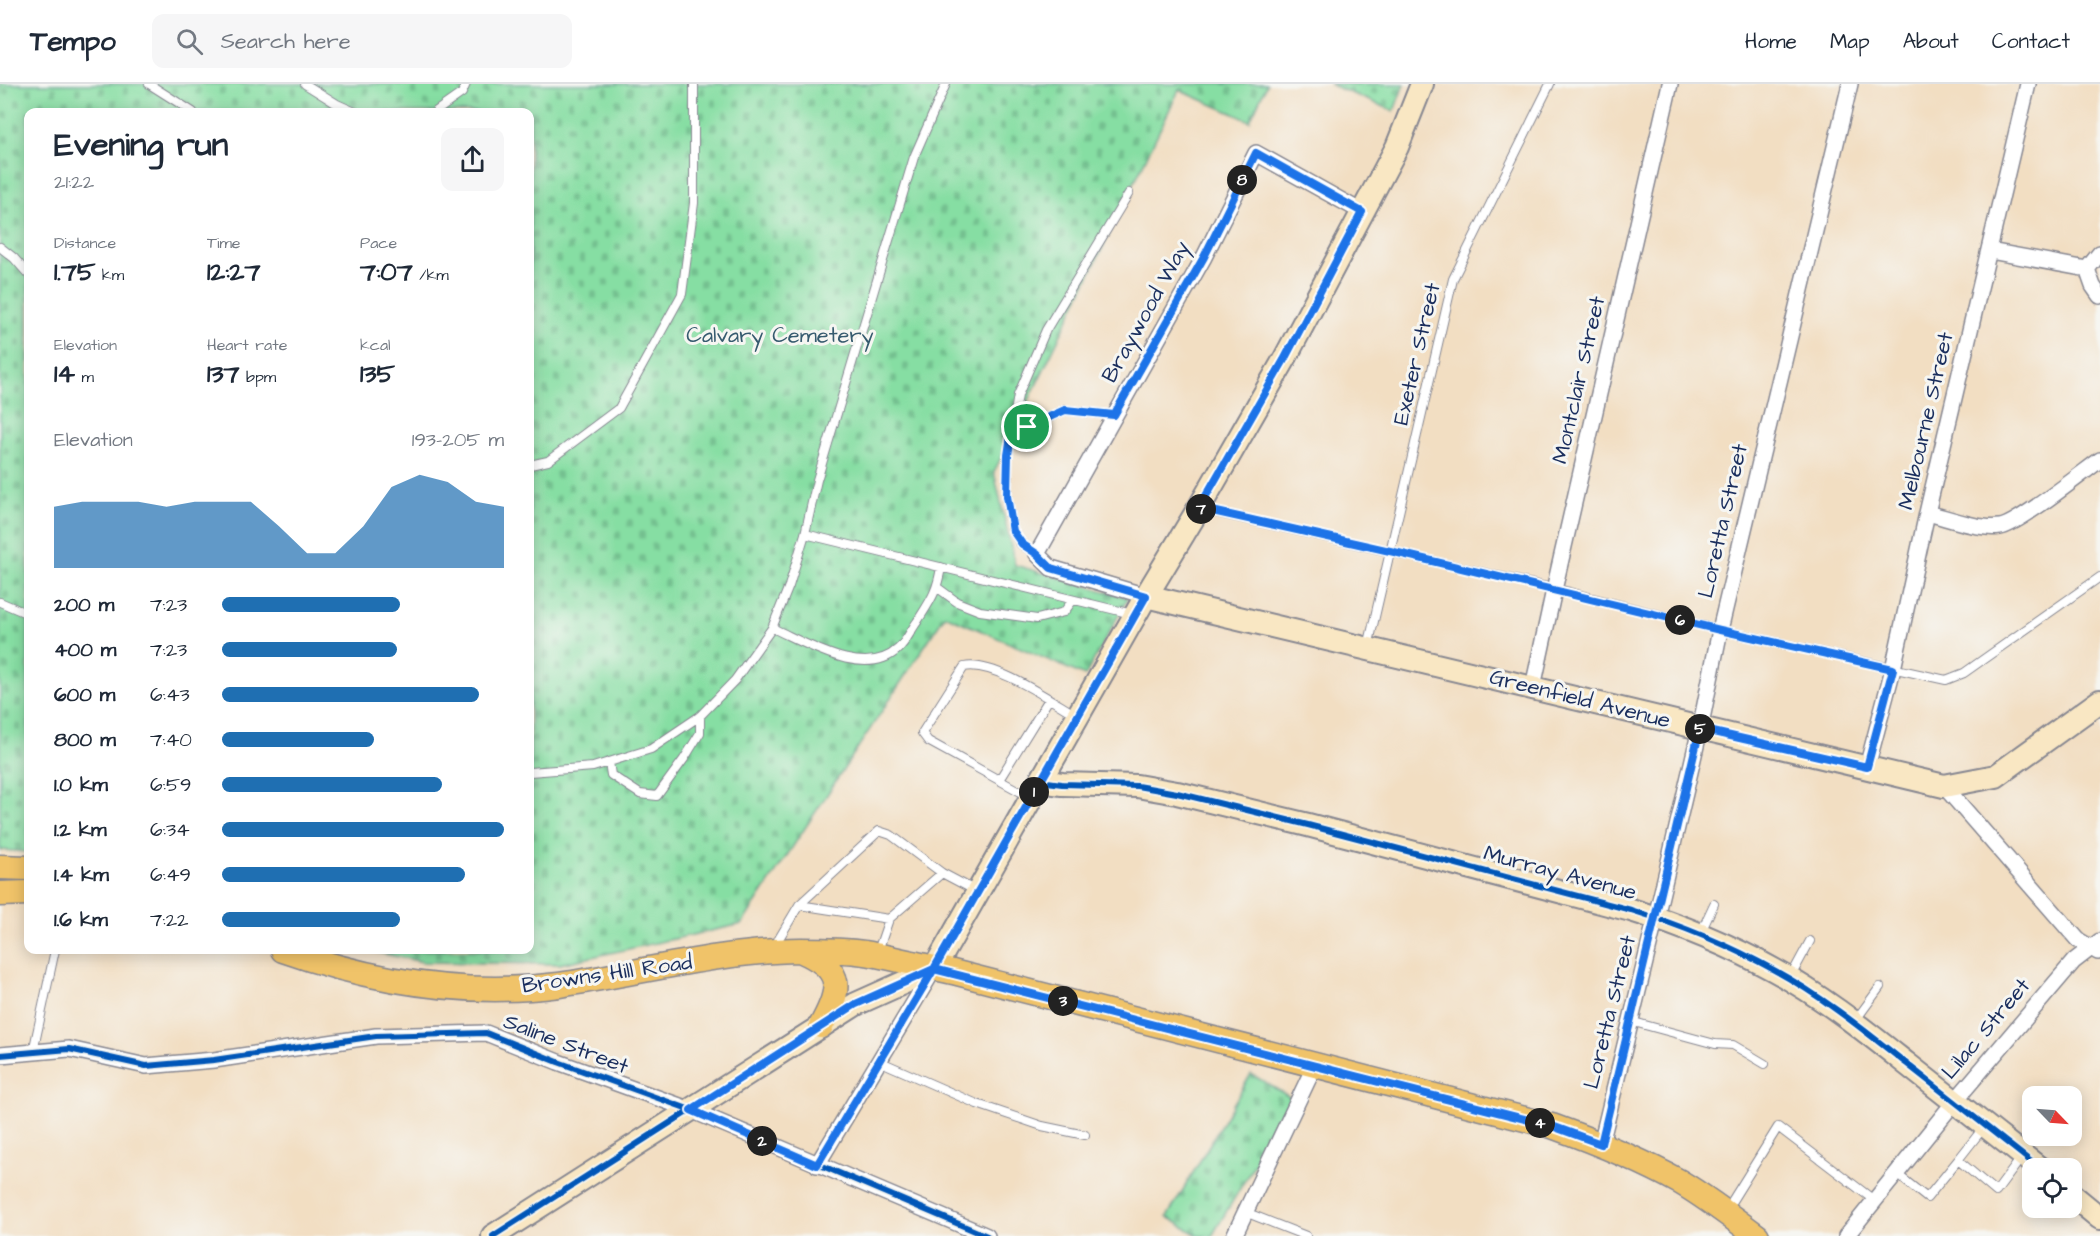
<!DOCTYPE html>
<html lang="en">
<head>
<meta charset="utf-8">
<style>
	body { margin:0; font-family:"Architects Daughter",sans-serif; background:#f6f6f7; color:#1f2937; height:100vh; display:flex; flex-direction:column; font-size:22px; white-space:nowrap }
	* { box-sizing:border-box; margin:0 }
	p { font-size:20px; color:#747a83 }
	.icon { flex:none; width:33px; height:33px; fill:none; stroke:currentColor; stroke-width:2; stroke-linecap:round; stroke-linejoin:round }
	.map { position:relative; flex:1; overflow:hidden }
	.side { position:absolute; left:24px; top:24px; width:510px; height:846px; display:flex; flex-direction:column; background:#fff; border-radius:12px; box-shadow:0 3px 15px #0003 }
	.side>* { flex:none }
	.needle { width:39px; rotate:115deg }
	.buttons { position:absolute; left:2022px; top:1002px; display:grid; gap:12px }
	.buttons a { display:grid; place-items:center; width:60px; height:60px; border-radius:12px; background:#fff; box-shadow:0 3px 15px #0003; font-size:30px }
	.pin { position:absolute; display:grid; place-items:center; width:51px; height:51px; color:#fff; margin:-26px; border:3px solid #fff; border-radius:50%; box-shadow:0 2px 6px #0007 }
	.km { position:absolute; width:30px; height:30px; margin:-15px; border-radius:50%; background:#222; color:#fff; font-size:16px; line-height:30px; text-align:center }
	.round { display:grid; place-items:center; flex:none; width:63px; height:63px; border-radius:12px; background:#f6f6f7 }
	.head { display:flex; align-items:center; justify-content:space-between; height:102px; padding:0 30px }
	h1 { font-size:33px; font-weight:800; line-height:45px }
	.stats { display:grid; grid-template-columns:repeat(3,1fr); gap:9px; height:102px; padding:6px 30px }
	.stats div { display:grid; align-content:center }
	.stats b { font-size:26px; font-weight:800 }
	.stats small { font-size:16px; font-weight:400 }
	.stats p { font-size:16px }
	.chart { height:168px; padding:12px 30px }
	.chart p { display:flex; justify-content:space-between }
	.chart svg { width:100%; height:108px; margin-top:6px; fill:#1f6fb2; opacity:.7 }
	ul { padding:0 30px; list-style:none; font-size:20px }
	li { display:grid; grid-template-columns:96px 72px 1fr; align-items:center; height:45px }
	li i { height:15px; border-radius:8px; background:#1f6fb2 }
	header { display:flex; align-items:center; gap:36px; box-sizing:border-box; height:84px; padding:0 30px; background:#fff; border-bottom:2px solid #e0e1e3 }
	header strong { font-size:28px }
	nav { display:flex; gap:33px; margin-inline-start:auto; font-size:21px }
	.search { width:420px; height:54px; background:#f6f6f7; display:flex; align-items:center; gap:15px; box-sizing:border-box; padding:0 21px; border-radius:12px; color:#747a83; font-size:22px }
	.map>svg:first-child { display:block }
	.cemetery { fill:url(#cemetery-stones); stroke:#508680; stroke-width:1.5 }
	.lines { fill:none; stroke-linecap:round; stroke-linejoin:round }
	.lane-casing { stroke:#868690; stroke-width:10 }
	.street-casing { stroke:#868690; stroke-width:18 }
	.secondary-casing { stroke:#868690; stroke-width:26 }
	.primary-casing { stroke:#868690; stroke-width:27 }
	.lane { stroke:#fff; stroke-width:8 }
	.street { stroke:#fff; stroke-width:15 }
	.secondary { stroke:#f9e7c3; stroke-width:22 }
	.primary { stroke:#f0c369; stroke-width:24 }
	.cycleway-casing { stroke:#f6f6f2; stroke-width:10 }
	.cycleway { stroke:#0057b8; stroke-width:6 }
	.route-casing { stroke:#fff; stroke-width:12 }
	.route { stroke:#1a73e8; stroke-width:8 }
	.labels { text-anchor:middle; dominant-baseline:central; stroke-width:6; stroke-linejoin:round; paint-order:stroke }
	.street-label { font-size:22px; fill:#1b2f5e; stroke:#f6f6f2 }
	.park-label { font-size:22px; fill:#365b6f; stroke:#f6f6f2 }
</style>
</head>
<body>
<header>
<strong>Tempo</strong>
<div class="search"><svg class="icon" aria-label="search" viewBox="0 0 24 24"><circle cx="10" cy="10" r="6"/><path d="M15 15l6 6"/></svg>Search here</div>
<nav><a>Home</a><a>Map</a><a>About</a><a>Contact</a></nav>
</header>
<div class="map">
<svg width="2100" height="1152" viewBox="0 0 2100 1152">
	<defs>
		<pattern id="cemetery-stones" width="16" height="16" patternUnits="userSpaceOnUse" patternTransform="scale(1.5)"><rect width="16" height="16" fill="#86dea3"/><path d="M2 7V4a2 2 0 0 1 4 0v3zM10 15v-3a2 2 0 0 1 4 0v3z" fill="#73bf8f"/></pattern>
	</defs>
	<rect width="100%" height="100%" fill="#f6f6f2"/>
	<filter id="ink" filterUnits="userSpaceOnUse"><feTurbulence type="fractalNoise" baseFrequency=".0167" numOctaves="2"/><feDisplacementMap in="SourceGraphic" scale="12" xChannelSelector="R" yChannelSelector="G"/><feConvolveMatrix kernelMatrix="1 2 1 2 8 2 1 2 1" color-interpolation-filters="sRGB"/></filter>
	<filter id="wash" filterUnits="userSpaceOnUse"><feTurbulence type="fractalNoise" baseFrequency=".008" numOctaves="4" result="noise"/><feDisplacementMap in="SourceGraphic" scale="24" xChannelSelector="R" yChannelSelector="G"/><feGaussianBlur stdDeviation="1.35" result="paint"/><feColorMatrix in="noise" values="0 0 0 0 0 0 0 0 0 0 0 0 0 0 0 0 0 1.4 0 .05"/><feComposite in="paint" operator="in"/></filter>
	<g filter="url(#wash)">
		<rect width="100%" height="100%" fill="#f2dec2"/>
		<path class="cemetery" d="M0,0h1267l-17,37 -71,-31 -185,382 21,93 113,33 -43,78 -140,-61 -203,309 -182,40 -137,-2 -58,-12h165v-838h-502v740l-28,-2z
			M1329,0h75l-10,27z
			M1251,990l42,25 -81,137h-13l-32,-19z"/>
	</g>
	<g filter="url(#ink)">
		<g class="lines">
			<g class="lane-casing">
				<path id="lane" d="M149,0l44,28
					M305,0l32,20 18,8
					M435,28l27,-19 4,-9
					M0,163l14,11 14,16
					M1011,352l54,-26 49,5
					M530,381l18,-4 71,-53 63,-114 12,-91v-119
					M1201,425l368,83 151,38 226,50 18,-7 136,-96
					M805,450l327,80
					M1037,470l-16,-10 -8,-13 -6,-35 1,-41 10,-60 28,-65 83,-137
					M938,504l19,14 23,9 57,8 27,-7 9,-12
					M0,518l28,12
					M772,544c34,15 93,52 126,21 8,-7 13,-19 19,-27 13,-21 20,-29 24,-55
					M1368,563l85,-368 97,-195
					M609,678l2,13 29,19 17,2 27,-37 16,-26v-17
					M530,688l63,-5 58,-18 49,-33 35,-36 37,-52 17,-42 16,-52 12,-54 97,-323 32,-73
					M999,696l50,-81
					M1028,712l-100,-55 -6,-8 42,-66c29,-7 86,33 112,48
					M799,821l90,14
					M1700,850l14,-30
					M774,863l25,-42 80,-74 12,4 51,38 34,18
					M878,867l11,-32 53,-46
					M1790,894l20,-37
					M1630,937l85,23 18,1 32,19
					M1855,937l25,-34
					M33,968l22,-102
					M879,977l98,43 65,22 43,9
					M1984,1043l-26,33 38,32 26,-35
					M1897,1090l30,24 31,-38
					M1727,1125l51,-82 97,74
					M1245,1128l61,24"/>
			</g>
			<g class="street-casing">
				<path id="street" d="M1990,167l97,18
					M2087,185l6,17 7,10
					M2087,185l13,-16
					M1927,429c21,5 52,17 73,14 17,-2 82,-54 100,-67
					M1146,512l-95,-28 -14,-14 167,-297 52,-104 106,59
					M1533,603l21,-97 116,-506
					M1867,683l26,-98 34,-156 101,-429
					M1944,702l134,154 20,12
					M0,971l69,-6 77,17 68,-6 162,-24 110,-3 72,29 133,48 296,126
					M1601,1060l60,-248 39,-167 20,-99 130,-546
					M817,1081l117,-196
					M1234,1152l81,-171
					M1846,1152l109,-135 119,-140 26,-20"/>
			</g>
			<g class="secondary-casing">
				<path id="secondary" d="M1146,512l798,190 52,-10 104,-75
					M1040,697l22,3 75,2 40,7 131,32 323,85c49,15 98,35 143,60 48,26 90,60 133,94 44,35 88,69 132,104
					M2072,1111l28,23
					M493,1152l363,-232 78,-35 212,-373 53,-88 85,-148 113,-213 25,-63"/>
			</g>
			<g class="primary-casing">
				<path id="primary" d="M0,783l28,1
					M0,810l28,-1
					M283,866c88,31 182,47 276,35 80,-12 161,-34 242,-35 21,0 43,0 64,3 29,5 59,13 88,19l599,154c44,16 87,33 128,56 27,16 52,35 77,54
					M802,867c43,19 39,39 19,75"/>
			</g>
			<use href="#lane" class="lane"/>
			<use href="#street" class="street"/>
			<use href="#secondary" class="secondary"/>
			<use href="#primary" class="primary"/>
			<g class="cycleway-casing">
				<path id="cycleway" d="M1040,697l22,3 75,2 40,7 131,32 323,85c49,15 98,35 143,60 48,26 90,60 133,94 44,35 88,69 132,104
					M0,971l69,-6 77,17 68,-6 162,-24 110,-3 72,29 133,48 296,126
					M493,1152l363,-232 78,-35"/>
			</g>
			<use href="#cycleway" class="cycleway"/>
		</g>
	</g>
	<g class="lines" filter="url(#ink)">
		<g class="route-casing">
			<path id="route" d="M1027,343l-16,9 -3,19 -1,41 6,35 9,13 15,10 14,14 95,28 -212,373 -117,196 -126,-55 165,-106 78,-35 618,157 49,18 99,-415 167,38 26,-98 -173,-39 -330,-79 -191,-43 85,-148 78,-148 -106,-59 -52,104 -90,158 -49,-5 -38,17"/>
		</g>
		<use href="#route" class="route"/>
	</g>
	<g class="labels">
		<g class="street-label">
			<text transform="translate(1146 228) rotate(-61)">Braywood Way</text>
			<text transform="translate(1417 270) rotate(-77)">Exeter Street</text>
			<text transform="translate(1579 296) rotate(-77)">Montclair Street</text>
			<text transform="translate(1926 337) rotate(-77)">Melbourne Street</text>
			<text transform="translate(1723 437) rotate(-77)">Loretta Street</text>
			<text transform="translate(1580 615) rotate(14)">Greenfield Avenue</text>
			<text transform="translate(1560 789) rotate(15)">Murray Avenue</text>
			<text transform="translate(607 890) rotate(-8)">Browns Hill Road</text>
			<text transform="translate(1610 928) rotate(-76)">Loretta Street</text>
			<text transform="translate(1986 945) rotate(-50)">Lilac Street</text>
			<text transform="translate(566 960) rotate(21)">Saline Street</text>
		</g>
		<g class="park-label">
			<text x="780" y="251">Calvary Cemetery</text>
		</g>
	</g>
</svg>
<div class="buttons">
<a><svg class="needle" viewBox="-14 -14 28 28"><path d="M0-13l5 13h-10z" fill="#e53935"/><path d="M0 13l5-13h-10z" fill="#747a83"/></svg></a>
<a><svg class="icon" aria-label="locate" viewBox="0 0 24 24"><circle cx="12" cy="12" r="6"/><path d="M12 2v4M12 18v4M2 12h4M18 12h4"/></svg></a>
</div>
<div class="pin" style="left:1027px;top:343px;background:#1e9e55"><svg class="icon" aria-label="arrive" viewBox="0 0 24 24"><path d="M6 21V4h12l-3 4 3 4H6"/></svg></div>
<b class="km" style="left:1034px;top:708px">1</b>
<b class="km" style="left:762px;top:1057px">2</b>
<b class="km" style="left:1063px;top:917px">3</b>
<b class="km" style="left:1540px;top:1039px">4</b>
<b class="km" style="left:1700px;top:645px">5</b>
<b class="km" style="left:1680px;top:536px">6</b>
<b class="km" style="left:1201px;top:425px">7</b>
<b class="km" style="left:1242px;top:96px">8</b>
<section class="side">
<div class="head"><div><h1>Evening run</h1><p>21:22</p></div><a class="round"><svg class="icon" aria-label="share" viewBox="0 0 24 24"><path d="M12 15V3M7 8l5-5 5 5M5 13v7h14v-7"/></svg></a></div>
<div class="stats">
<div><p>Distance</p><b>1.75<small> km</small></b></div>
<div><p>Time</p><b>12:27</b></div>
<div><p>Pace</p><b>7:07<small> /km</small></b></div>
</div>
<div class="stats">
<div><p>Elevation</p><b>14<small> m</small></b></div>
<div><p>Heart rate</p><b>137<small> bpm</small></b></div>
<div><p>kcal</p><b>135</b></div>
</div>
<div class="chart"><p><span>Elevation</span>193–205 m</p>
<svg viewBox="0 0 160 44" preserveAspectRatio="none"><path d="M0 44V19L10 17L20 17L30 17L40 19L50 17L60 17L70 17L80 27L90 38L100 38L110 27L120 11L130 6L140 9L150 17L160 19V44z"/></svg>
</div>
<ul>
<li><b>200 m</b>7:23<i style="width:63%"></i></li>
<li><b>400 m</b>7:23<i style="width:62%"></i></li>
<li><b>600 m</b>6:43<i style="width:91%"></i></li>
<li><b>800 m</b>7:40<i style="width:54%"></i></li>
<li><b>1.0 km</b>6:59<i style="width:78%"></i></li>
<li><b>1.2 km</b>6:34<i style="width:100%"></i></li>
<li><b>1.4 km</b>6:49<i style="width:86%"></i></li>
<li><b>1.6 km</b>7:22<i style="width:63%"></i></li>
</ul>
</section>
</div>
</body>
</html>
